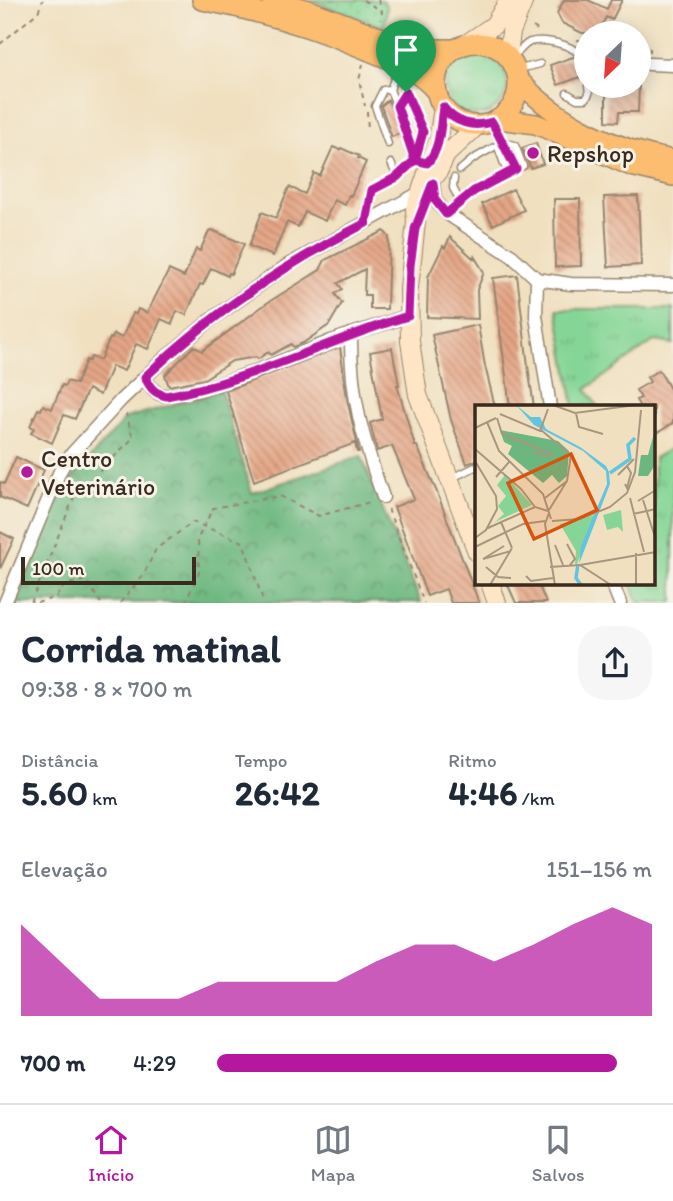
<!DOCTYPE html>
<html lang="pt">
<head>
<meta charset="utf-8">
<style>
	body { margin:0; font-family:Itim,sans-serif; background:#f6f6f7; color:#1f2937; height:100vh; display:flex; flex-direction:column; font-size:26px; white-space:nowrap }
	* { box-sizing:border-box; margin:0 }
	p { font-size:23px; color:#747a83 }
	.icon { flex:none; width:38px; height:38px; fill:none; stroke:currentColor; stroke-width:2; stroke-linecap:round; stroke-linejoin:round }
	.map { position:relative; height:603px; overflow:hidden }
	.details { display:flex; flex-direction:column; background:#fff; flex:1 }
	.details>* { flex:none }
	.needle { width:46px; rotate:205deg }
	.controls { position:absolute; left:574px; top:21px; display:grid; gap:14px }
	.controls a { display:grid; place-items:center; width:77px; height:77px; border-radius:50%; background:#fff; box-shadow:0 4px 18px #0003; font-size:35px }
	.scale { position:absolute; left:21px; bottom:18px; width:175px; box-sizing:border-box; padding-left:7px; border:4px solid #3b2a1e; border-top:0; font-size:19px; line-height:24px; white-space:nowrap; color:#3b2a1e; -webkit-text-stroke:5px #f7f3e8; paint-order:stroke }
	.pin { position:absolute; display:grid; place-items:center; width:60px; height:60px; color:#fff; margin:-72px -30px; border-radius:50% 50% 50% 0; rotate:-45deg; box-shadow:0 0 7px #0007 }
	.pin .icon { rotate:45deg }
	.round { display:grid; place-items:center; flex:none; width:74px; height:74px; border-radius:28px; background:#f6f6f7 }
	.summary { display:flex; align-items:center; justify-content:space-between; height:119px; padding:0 21px }
	h1 { font-size:38px; font-weight:700; line-height:52px }
	.stats { display:grid; grid-template-columns:repeat(3,1fr); gap:10px; height:119px; padding:7px 21px }
	.stats div { display:grid; align-content:center }
	.stats b { font-size:35px; font-weight:700 }
	.stats small { font-size:19px; font-weight:400 }
	.stats p { font-size:19px }
	.chart { height:196px; padding:14px 21px }
	.chart p { display:flex; justify-content:space-between }
	.chart svg { width:100%; height:126px; margin-top:7px; fill:#b5179e; opacity:.7 }
	ul { padding:0 21px; list-style:none; font-size:23px }
	li { display:grid; grid-template-columns:112px 84px 1fr; align-items:center; height:52px }
	li i { height:18px; border-radius:9px; background:#b5179e }
	.tabs { display:flex; justify-content:space-around; align-items:center; height:98px; border-top:2px solid #e0e1e3; background:#fff; font-size:19px; color:#747a83 }
	.tabs a { display:grid; justify-items:center; gap:4px }
	.tabs .selected { color:#b5179e }
	.map>svg:first-child { display:block }
	.grass { fill:url(#grass-tufts); stroke:#60805a; stroke-width:2 }
	.forest { fill:url(#forest-crowns); stroke:#54704e; stroke-width:2 }
	.park { fill:url(#park-dots); stroke:#60805a; stroke-width:2 }
	.building { fill:url(#building-back-hatch) }
	.lines { fill:none; stroke-linecap:round; stroke-linejoin:round }
	.service-casing { stroke:#96856f; stroke-width:9 }
	.minor-casing { stroke:#96856f; stroke-width:15 }
	.secondary-casing { stroke:#96856f; stroke-width:20 }
	.primary-casing { stroke:#96856f; stroke-width:22 }
	.path { stroke:#96856f; stroke-width:2; stroke-dasharray:5 5; stroke-linecap:butt }
	.service { stroke:#fff; stroke-width:6 }
	.minor { stroke:#fff; stroke-width:12 }
	.secondary { stroke:#fee5c5; stroke-width:18 }
	.primary { stroke:#fcbd6f; stroke-width:19 }
	.route-casing { stroke:#fff; stroke-width:14 }
	.route { stroke:#b5179e; stroke-width:9 }
	.poi-dot { fill:#b5179e; stroke:#f7f3e8; stroke-width:2.5 }
	.labels { text-anchor:middle; dominant-baseline:central; stroke-width:6; stroke-linejoin:round; paint-order:stroke }
	.poi-label { font-size:24px; fill:#3b2a1e; stroke:#f7f3e8; text-anchor:start }
	.inset-river { fill:none; stroke:#62c5e0; stroke-width:3.5 }
	.inset-road { fill:none; stroke:#a8977f; stroke-width:2 }
	.view { fill:#d7540e; fill-opacity:0.15; stroke:#d7540e; stroke-width:3.5 }
	.inset-edge { fill:none; stroke:#3b2a1e; stroke-width:3.5 }
</style>
</head>
<body>
<div class="map">
<svg width="673" height="603" viewBox="0 0 673 603">
	<defs>
		<pattern id="grass-tufts" width="24" height="20" patternUnits="userSpaceOnUse" patternTransform="scale(1.75)"><rect width="24" height="20" fill="#85d696"/><path d="M3 7l-1-3M5 7V3M7 7l1-3M15 17l-1-3M17 17v-4M19 17l1-3" fill="none" stroke="#74b881"/></pattern>
		<pattern id="forest-crowns" width="20" height="18" patternUnits="userSpaceOnUse" patternTransform="scale(1.75)"><rect width="20" height="18" fill="#6cb77f"/><path d="M2 6a3 3 0 1 1 6 0M12 15a3 3 0 1 1 6 0" fill="none" stroke="#5a9567"/></pattern>
		<pattern id="park-dots" width="8" height="8" patternUnits="userSpaceOnUse" patternTransform="scale(1.75)"><rect width="8" height="8" fill="#85d696"/><path d="M2 2h.1M6 6h.1" fill="none" stroke="#74b881" stroke-width="1.8" stroke-linecap="round"/></pattern>
		<pattern id="building-back-hatch" width="6" height="6" patternUnits="userSpaceOnUse" patternTransform="scale(1.75)"><rect width="6" height="6" fill="#e5a686"/><path d="M-1 5l2 2M0 0l6 6M5-1l2 2" fill="none" stroke="#bb876d"/></pattern>
	</defs>
	<rect width="100%" height="100%" fill="#f7f3e8"/>
	<filter id="ink" filterUnits="userSpaceOnUse"><feTurbulence type="fractalNoise" baseFrequency=".0143" numOctaves="2"/><feDisplacementMap in="SourceGraphic" scale="14" xChannelSelector="R" yChannelSelector="G"/><feConvolveMatrix kernelMatrix="1 2 1 2 8 2 1 2 1" color-interpolation-filters="sRGB"/></filter>
	<filter id="wash" filterUnits="userSpaceOnUse"><feTurbulence type="fractalNoise" baseFrequency=".00686" numOctaves="4" result="noise"/><feDisplacementMap in="SourceGraphic" scale="28" xChannelSelector="R" yChannelSelector="G"/><feGaussianBlur stdDeviation="1.57" result="paint"/><feColorMatrix in="noise" values="0 0 0 0 0 0 0 0 0 0 0 0 0 0 0 0 0 1.4 0 .05"/><feComposite in="paint" operator="in"/></filter>
	<g filter="url(#wash)">
		<rect width="100%" height="100%" fill="#f0e0c0"/>
		<path class="grass" d="M445 84a31 31 0 1 1 62 0a31 31 0 1 1-62 0Z
			M557,309h116v35l-19,-3 -68,48 11,17h-23z
			M673,447v155h-35l-7,-19h23v-125z"/>
		<path class="forest" d="M221,391l31,102 109,-37 60,146 -406,1 49,-116 62,-69z"/>
		<path class="park" d="M310,0h73l4,8 -3,19z"/>
		<g id="blocks">
			<path class="building" d="M564,0h24l19,9 4,-9h11l-10,20 -6,-3 -6,13 -5,-2 -3,5h-10l-20,-10 -5,-10z
				M586,52v23l-28,10 -8,-20 23,-8 9,2z
				M606,86h33l-1,26h-19l-1,10 -12,-1z
				M388,100l13,32 -9,5 -11,-31z
				M536,143l7,21 -12,4 -9,-20z
				M333,147l7,3 1,-2 18,8 -1,2 8,4 -15,34 -2,-1 -4,10 -11,-5 -9,21 -20,-9 -7,15 -11,-5 -14,34 -24,-10 13,-34 14,6 13,-31 16,7 9,-21 6,3z
				M513,189l11,21 -31,15 -11,-21z
				M638,196l3,69 -33,2 -4,-70z
				M554,199h26l1,67 -26,1z
				M212,230l32,14 -13,30 -2,-1 -1,3 -17,-8 -8,17 -3,-1 -14,31 -9,-4 -5,13 -11,-5 -13,30 -12,-5 -12,27 -12,-5 -12,29 -12,-6 -13,30 -11,-4 -12,28 -21,-10 3,-5 -4,-2 8,-17 3,1 2,-5 9,4 10,-24 3,1 2,-5 9,3 10,-24 3,1 2,-4 9,3 10,-22 2,1 2,-5 8,4 11,-25 3,1 2,-5 9,4 22,-43 15,7 12,-28 4,2 9,-20z
				M384,231l5,6 -2,72h-17v-14h-6l1,-26 -27,14 4,6 -7,5 7,9 -13,22 -26,18 -10,4 -2,-3 -20,11 -3,-3 -10,7 -2,-2 -24,4 -28,18 -35,7 -4,-11 29,-29 8,5 65,-48 53,-33 5,-10z
				M450,237l23,21 1,-2 10,16 -7,18 1,29 -51,-2 1,-40 15,-31 2,2z
				M517,275l11,91 6,41h-24l-5,-38 -12,-91z
				M478,325l7,41 10,41h-18v53l-10,4 -16,-44 -19,-85z
				M340,347l7,52 12,53h-2l-2,-9 -101,38 -28,-90z
				M392,348l7,37h-2l18,61h2l19,44 43,113h-28l-5,-14 -19,7 -33,-89 20,-8 -22,-53 -15,5 -7,-28 12,-4 -12,-67z
				M659,370l14,24v29l-16,10 -3,-6v-20h-14l-4,-7 5,-2 -5,-8 14,-8 -3,-5z
				M16,457l28,13 -17,39 -27,-12v-15l4,2z
				M0,532l14,7 -14,30z
				M507,583h31l8,20h-30z"/>
		</g>
	</g>
	<g filter="url(#ink)">
		<use href="#blocks" fill-opacity="0" stroke="#96856f" stroke-width="2"/>
		<g class="lines">
			<g class="service-casing">
				<path id="service" d="M513,58c5,-5 10,-13 17,-16 13,-4 40,2 49,12
					M516,70l24,-6
					M403,76l-9,3 -4,11 15,36 9,34 8,3 7,-2
					M567,93l10,6h9l3,-5 -1,-8
					M388,144l-13,-38 8,-16 6,-1 2,3
					M502,144l-3,6 8,22
					M391,163l6,14
					M460,170l13,-11 30,-17 12,3 8,21 -7,3
					M454,178l-1,10 7,13
					M447,213l27,-22 42,-22 -24,-46
					M367,221l5,-31 25,-13 17,-17 9,-28 -22,-51 2,-5
					M450,479l27,-13"/>
			</g>
			<g class="minor-casing">
				<path id="minor" d="M649,64l24,1
					M433,183l2,17 11,13 66,43 25,23 34,5 102,1
					M537,279l-1,37 14,91
					M351,334c-1,62 12,105 32,163
					M145,377c4,8 8,16 18,18 30,5 135,-41 168,-54 26,-9 52,-17 77,-25
					M612,583l8,20
					M5,603l55,-132 7,-12 54,-59 43,-41 49,-41 75,-53 133,-73"/>
			</g>
			<g class="secondary-casing">
				<path id="secondary" d="M466,44l28,-19 15,-25
					M508,56l3,-24 13,-32
					M443,107l-5,33 -23,69 1,13 -7,66 1,53 8,54 59,157
					M437,174l9,-19 32,-30
					M490,583l7,20"/>
			</g>
			<g class="primary-casing">
				<path id="primary" d="M202,0c57,11 112,27 165,50 25,10 51,20 69,41
					M272,0l37,10 92,35 17,4h37
					M436 84a41 41 0 1 1 82 0a41 41 0 1 1-82 0Z
					M519,80c38,43 98,70 154,80
					M499,119l37,5 95,42 42,10"/>
			</g>
			<path class="path" d="M363,0l19,11 -1,9
				M378,0l4,10
				M533,27l8,5
				M577,40l9,1
				M0,44l38,-32 5,-12
				M639,47l11,2v3
				M363,64l-4,16 6,26
				M367,111l1,20
				M388,509l36,94
				M31,603l43,-106 59,-59 -7,-24
				M37,603l19,-6 9,-12 21,-5 15,23
				M120,603l23,-27 13,-27 37,-27 50,20 21,61
				M185,603l14,-30 -1,-35 15,-30 67,-12 39,20 51,-14"/>
			<use href="#service" class="service"/>
			<use href="#minor" class="minor"/>
			<use href="#secondary" class="secondary"/>
			<use href="#primary" class="primary"/>
		</g>
	</g>
	<g class="lines" filter="url(#ink)">
		<g class="route-casing">
			<path id="route" d="M406,92l17,40 -8,28 -18,17 -25,13 -6,33c-81,41 -155,91 -221,154 5,11 9,16 21,19 82,-14 162,-56 242,-80l2,-50 5,-37 18,-46 2,17 11,14 28,-23 42,-22 -24,-47c-19,6 -37,1 -49,-15 -3,19 -2,42 -16,56l-12,-3 -18,-54 9,-14"/>
		</g>
		<use href="#route" class="route"/>
	</g>
	<g class="poi-dot">
		<circle cx="533" cy="153" r="7"/>
		<circle cx="27" cy="472" r="7"/>
	</g>
	<g class="labels">
		<g class="poi-label">
			<text x="547" y="153">Repshop</text>
			<text x="41" y="458">Centro<tspan x="41" dy="28">Veterinário</tspan></text>
		</g>
	</g>
	<g transform="translate(475 405)">
		<rect width="180" height="180" fill="#f0e0c0"/>
		<path d="M30,70l27,30 -37,17 9,-8 -6,-8 8,-10 -9,-11z" fill="#85d696"/>
		<path d="M25,25l58,11 11,10 -2,25 -8,7 -7,-8 -9,8 -35,-29 4,-8 -8,-4zM180,25v35l-7,11h-10l3,-21h7z" fill="#6cb77f"/>
		<path d="M120,110l-18,49h-2l1,-13 -16,-27z" fill="#85d696"/>
		<path d="M146,105l2,22 -5,-5 -11,3 -4,-15z" fill="#85d696"/>
		<path d="M41,0l15,12h9l6,12 34,18 26,19 3,6 1,12 -31,80 2,-18 26,-62 -1,-13 -23,-20 -49,-26z" fill="#62c5e0"/>
		<path class="inset-river" d="M135,68l20,-14 -2,-14 7,-7M103,159l-2,14 5,7"/>
		<path class="inset-road" d="M78,0l22,8 61,-8M101,8l3,14 24,7M25,9l40,17 8,-22M22,13l5,16 50,20 -5,3 -14,-5M12,17l12,29 44,43 8,25M0,23l21,-10M66,25l30,25 -4,26 -18,29M0,44l46,40 14,18 13,4M0,56l21,35 1,13 -11,21 -11,8M143,70l16,-16M21,72l14,-16M150,79l2,4 4,-15 -4,-7M70,93l22,-17M155,93l14,54M168,95l13,40M163,96l18,-11M74,108l-4,11 10,61M158,109l23,-5M77,116l28,-2 30,-12 17,-14 8,-21 6,-62M26,117l11,26M13,123l47,-21M92,139l8,15 -5,6M80,140l8,20M0,142l48,-23 22,-3M161,148v32M8,154l28,-8M8,154l21,-13M105,160l76,-13M11,162l12,10 13,1M75,162l30,-2 31,20M51,171l5,5 22,-3M15,180l22,-37"/>
		<path class="view" d="M96,49l26,56 -63,29 -26,-56z"/>
		<rect width="180" height="180" class="inset-edge"/>
	</g>
</svg>
<div class="controls">
<a><svg class="needle" viewBox="-14 -14 28 28"><path d="M0-13l5 13h-10z" fill="#e53935"/><path d="M0 13l5-13h-10z" fill="#747a83"/></svg></a>
</div>
<div class="scale">100 m</div>
<div class="pin" style="left:406px;top:92px;background:#1e9e55"><svg class="icon" aria-label="arrive" viewBox="0 0 24 24"><path d="M6 21V4h12l-3 4 3 4H6"/></svg></div>
</div>
<section class="details">
<div class="summary"><div><h1>Corrida matinal</h1><p>09:38 · 8 × 700 m</p></div><a class="round"><svg class="icon" aria-label="share" viewBox="0 0 24 24"><path d="M12 15V3M7 8l5-5 5 5M5 13v7h14v-7"/></svg></a></div>
<div class="stats">
<div><p>Distância</p><b>5.60<small> km</small></b></div>
<div><p>Tempo</p><b>26:42</b></div>
<div><p>Ritmo</p><b>4:46<small> /km</small></b></div>
</div>
<div class="chart"><p><span>Elevação</span>151–156 m</p>
<svg viewBox="0 0 160 44" preserveAspectRatio="none"><path d="M0 44V12L10 25L20 38L30 38L40 38L50 32L60 32L70 32L80 32L90 25L100 19L110 19L120 25L130 19L140 12L150 6L160 12V44z"/></svg>
</div>
<ul>
<li><b>700 m</b>4:29<i style="width:92%"></i></li>
</ul>
</section>
<nav class="tabs">
<a class="selected"><svg class="icon" aria-label="home" viewBox="0 0 24 24"><path d="M3 11l9-7 9 7M6 9v11h12V9"/></svg>Início</a>
<a><svg class="icon" aria-label="map" viewBox="0 0 24 24"><path d="M3 6l6-2 6 2 6-2v14l-6 2-6-2-6 2zM9 4v14M15 6v14"/></svg>Mapa</a>
<a><svg class="icon" aria-label="saved" viewBox="0 0 24 24"><path d="M7 4h10v16l-5-4-5 4z"/></svg>Salvos</a>
</nav>
</body>
</html>
